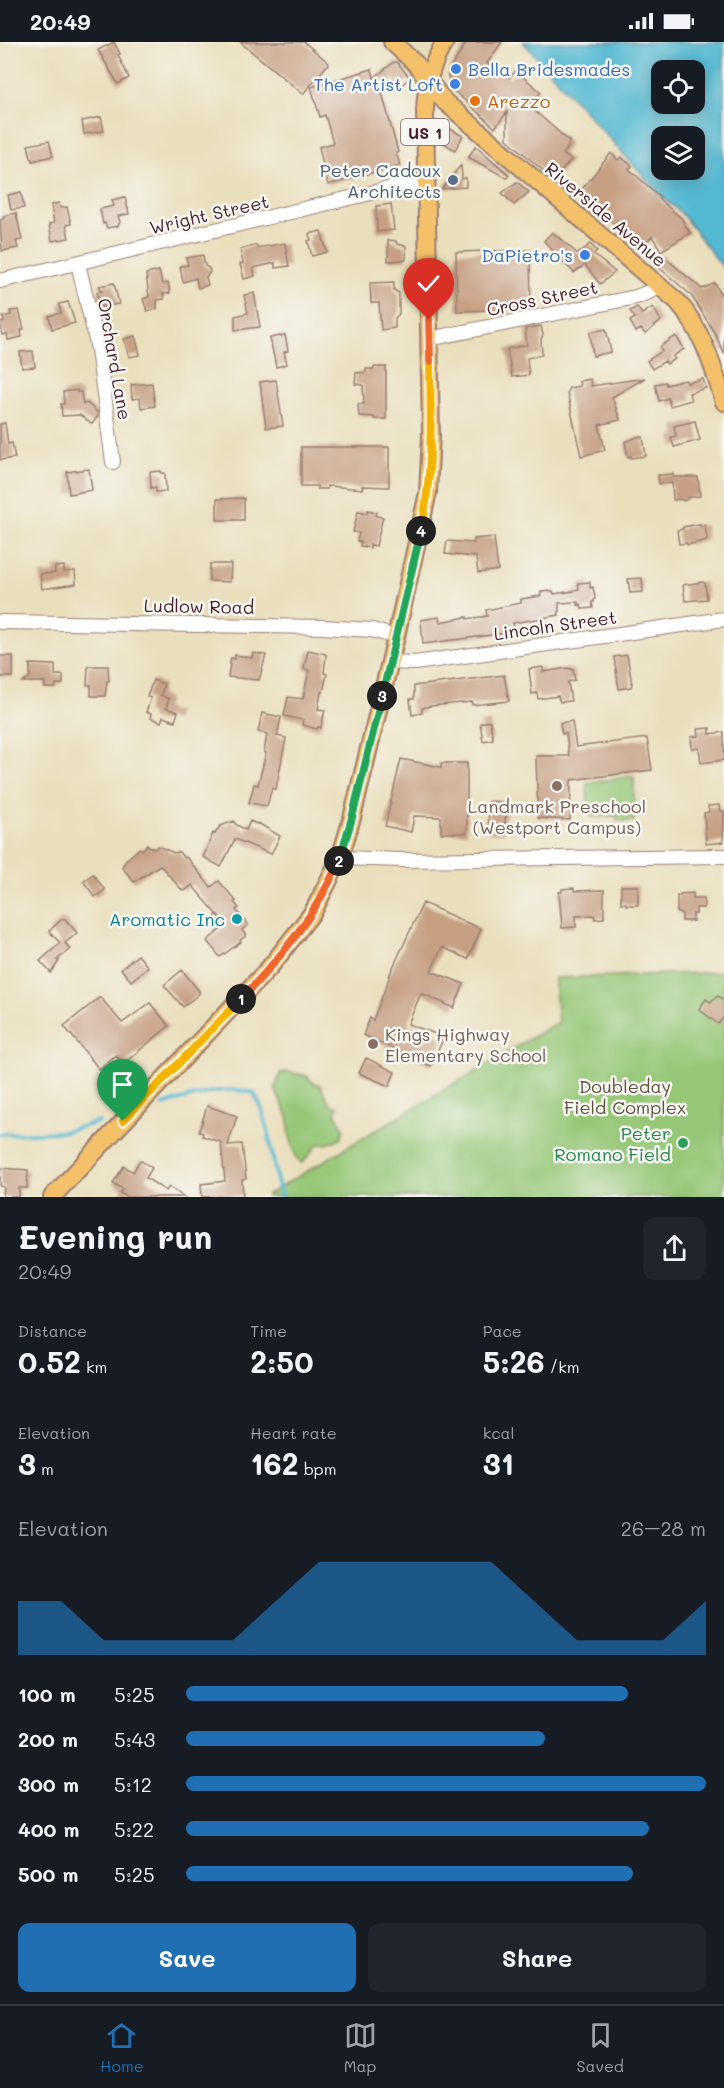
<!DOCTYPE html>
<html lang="en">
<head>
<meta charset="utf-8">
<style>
	body { margin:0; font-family:Mali,sans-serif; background:#20242c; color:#f1f3f6; height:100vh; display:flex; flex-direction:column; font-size:22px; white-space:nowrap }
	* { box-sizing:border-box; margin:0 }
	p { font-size:20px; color:#9ea1a6 }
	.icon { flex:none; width:33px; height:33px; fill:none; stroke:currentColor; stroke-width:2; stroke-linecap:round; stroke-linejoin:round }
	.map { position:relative; height:1155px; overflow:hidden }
	.drawer { display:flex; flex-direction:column; background:#171b24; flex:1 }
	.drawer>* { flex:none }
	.controls { position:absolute; left:651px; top:18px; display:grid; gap:12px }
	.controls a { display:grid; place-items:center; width:54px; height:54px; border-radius:12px; background:#171b24; box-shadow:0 3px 15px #0003; font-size:30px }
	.pin { position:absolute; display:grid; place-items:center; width:51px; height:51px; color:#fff; margin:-62px -26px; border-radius:50% 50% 50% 0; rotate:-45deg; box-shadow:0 0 6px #0007 }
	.pin .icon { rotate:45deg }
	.km { position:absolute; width:30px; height:30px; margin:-15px; border-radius:50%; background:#222; color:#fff; font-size:16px; line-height:30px; text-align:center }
	.round { display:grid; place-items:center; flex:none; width:63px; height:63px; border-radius:12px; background:#20242c }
	.overview { display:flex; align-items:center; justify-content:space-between; height:102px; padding:0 18px }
	h1 { font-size:33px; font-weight:800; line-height:45px }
	.stats { display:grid; grid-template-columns:repeat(3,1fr); gap:9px; height:102px; padding:6px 18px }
	.stats div { display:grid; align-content:center }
	.stats b { font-size:30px; font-weight:800 }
	.stats small { font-size:16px; font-weight:400 }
	.stats p { font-size:16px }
	.chart { height:168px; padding:12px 18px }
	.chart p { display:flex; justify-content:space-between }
	.chart svg { width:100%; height:108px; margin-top:6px; fill:#1f6fb2; opacity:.7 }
	.cta { display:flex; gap:12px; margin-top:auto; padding:12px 18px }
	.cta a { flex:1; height:69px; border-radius:12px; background:#1f6fb2; color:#fff; font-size:24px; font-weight:800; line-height:69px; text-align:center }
	.cta a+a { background:#20242c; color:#f1f3f6 }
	ul { padding:0 18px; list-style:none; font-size:20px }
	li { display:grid; grid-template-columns:96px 72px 1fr; align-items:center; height:45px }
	li i { height:15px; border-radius:8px; background:#1f6fb2 }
	.status { display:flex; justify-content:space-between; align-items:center; height:42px; padding:0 30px; background:#171b24; direction:ltr }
	.status svg { height:16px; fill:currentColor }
	.tabs { display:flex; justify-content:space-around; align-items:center; height:84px; border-top:2px solid #363941; background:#171b24; font-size:16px; color:#9ea1a6 }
	.tabs a { display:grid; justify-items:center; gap:3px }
	.tabs .on { color:#1f6fb2 }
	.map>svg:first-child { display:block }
	.green { fill:#96c777; stroke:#707351; stroke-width:1.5 }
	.water { fill:#53b8d1; stroke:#4e6c7e; stroke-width:1.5; fill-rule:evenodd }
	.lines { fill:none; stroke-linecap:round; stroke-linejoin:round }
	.stream { stroke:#53b8d1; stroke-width:4 }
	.building { fill:#c7a084 }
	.minor-casing { stroke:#9a7f74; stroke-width:16 }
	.major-casing { stroke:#9a7f74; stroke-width:20 }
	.minor { stroke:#fff; stroke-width:14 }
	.major { stroke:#f4c16a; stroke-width:16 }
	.split-1-casing { stroke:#fff; stroke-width:12 }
	.split-2-casing { stroke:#fff; stroke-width:12 }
	.split-3-casing { stroke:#fff; stroke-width:12 }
	.split-4-casing { stroke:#fff; stroke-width:12 }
	.split-5-casing { stroke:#fff; stroke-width:12 }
	.split-6-casing { stroke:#fff; stroke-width:12 }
	.split-1 { stroke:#f5b400; stroke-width:8 }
	.split-2 { stroke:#f0652b; stroke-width:8 }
	.split-3 { stroke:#22a559; stroke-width:8 }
	.split-4 { stroke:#22a559; stroke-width:8 }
	.split-5 { stroke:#f5b400; stroke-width:8 }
	.split-6 { stroke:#f0652b; stroke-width:8 }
	.shop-dot { fill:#3f7fe0; stroke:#f6f6f2; stroke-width:2 }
	.food-dot { fill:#e8710a; stroke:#f6f6f2; stroke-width:2 }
	.service-dot { fill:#5c6f8a; stroke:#f6f6f2; stroke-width:2 }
	.education-dot { fill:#8d6e63; stroke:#f6f6f2; stroke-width:2 }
	.culture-dot { fill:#0f9aa8; stroke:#f6f6f2; stroke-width:2 }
	.leisure-dot { fill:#2e9e5b; stroke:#f6f6f2; stroke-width:2 }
	.labels { text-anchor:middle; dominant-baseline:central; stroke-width:5; stroke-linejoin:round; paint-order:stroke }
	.shield { fill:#f6f6f2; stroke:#7e6067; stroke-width:1.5 }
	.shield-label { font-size:16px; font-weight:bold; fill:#4a1f2b }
	.shop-label { font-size:18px; fill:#366cbe; stroke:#f6f6f2; text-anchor:end }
	.food-label { font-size:18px; fill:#c56008; stroke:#f6f6f2; text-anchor:start }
	.service-label { font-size:18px; fill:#4e5e75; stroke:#f6f6f2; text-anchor:end }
	.street-label { font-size:18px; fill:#4a1f2b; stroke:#f6f6f2 }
	.education-label { font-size:18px; fill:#785e54; stroke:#f6f6f2 }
	.culture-label { font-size:18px; fill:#0d838f; stroke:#f6f6f2; text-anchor:end }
	.park-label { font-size:18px; fill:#615142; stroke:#f6f6f2 }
	.leisure-label { font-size:18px; fill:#27864d; stroke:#f6f6f2; text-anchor:end }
</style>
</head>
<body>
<div class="status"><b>20:49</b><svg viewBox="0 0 49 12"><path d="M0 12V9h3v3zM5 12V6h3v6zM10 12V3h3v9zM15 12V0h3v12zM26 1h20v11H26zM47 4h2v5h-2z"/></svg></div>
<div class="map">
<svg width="724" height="1155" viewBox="0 0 724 1155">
	<rect width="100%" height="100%" fill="#f6f6f2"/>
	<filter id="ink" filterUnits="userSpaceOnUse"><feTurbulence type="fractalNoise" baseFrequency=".0167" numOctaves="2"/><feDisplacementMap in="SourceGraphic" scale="12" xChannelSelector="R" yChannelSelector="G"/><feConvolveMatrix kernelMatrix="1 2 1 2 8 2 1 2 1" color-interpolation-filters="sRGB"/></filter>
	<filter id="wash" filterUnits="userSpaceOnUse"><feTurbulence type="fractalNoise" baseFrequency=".008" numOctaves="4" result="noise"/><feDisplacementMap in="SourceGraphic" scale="24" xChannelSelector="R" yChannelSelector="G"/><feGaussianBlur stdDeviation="1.35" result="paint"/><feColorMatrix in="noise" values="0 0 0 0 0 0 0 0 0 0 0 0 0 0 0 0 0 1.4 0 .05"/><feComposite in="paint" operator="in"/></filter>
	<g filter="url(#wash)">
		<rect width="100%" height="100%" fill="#eadfbc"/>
		<path class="green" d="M634,734v45h-16l-1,-5 -26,1 -1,-8h-2l-1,-26z
			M724,930v225h-457v-2l291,-173 -4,-44z
			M289,1030l18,4 6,7 6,1 12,21 7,2 -3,6 9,15 -3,10 -14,6h-9l-16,19 -5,-3 -8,-27v-14l-14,-30 5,-16z"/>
		<path class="water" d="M523,0h201v227l-43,-56 -18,-15zM662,28h32v34h-32zM662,94h32v34h-32z"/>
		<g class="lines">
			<path class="stream" d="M163,1063c30,-8 61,-21 91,-12 18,33 17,69 27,104
				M0,1092l62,-2 37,-10"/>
		</g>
		<g id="blocks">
			<path class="building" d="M114,0l6,12 -2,1 11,23 -11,6 -20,-34z
				M240,0h64l25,21 -26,31z
				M467,0h35l-15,21 22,15 7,-7 25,21 -12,14 40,35 -1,7 -5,6 8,6 -13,15 -8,-7 -4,5 -39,-34v-27l-12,16 -43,-39 -4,-12 1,-7z
				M394,20h3l13,16 -10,8 -6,-7 -13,10 17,63 -2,1 4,12 -72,20 -9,-38 14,-4 -8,-28 -5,2 -9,-30 61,-18 2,9z
				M101,75l3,14 -20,3 -2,-13z
				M447,85l16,9 -8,14 -15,-9z
				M49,99l4,15 -21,5 -4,-16z
				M476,104l33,29 -2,3 -39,-21z
				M611,111l7,7 3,-3 11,9 -3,3 31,28 -1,2 22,19 9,15 -29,18 -9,-15 -9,11 -65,-53z
				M461,123l1,14 4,-1v9l-24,2z
				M517,140l12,10 -15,13 -12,-12z
				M21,150l3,16 -13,2 -3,-15z
				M125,155l4,17 -11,2 2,6 -2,4 -11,2 -2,-5 -2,1 -3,-15 14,-3 -2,-6z
				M59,161l1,5 7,-1 4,17 -5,1 3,13 -17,3 -3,-17 5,-1 -3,-18z
				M391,162l3,26 -17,2 -1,-26z
				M16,171l6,27 -6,1 2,7 -16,3 -2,-31 4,-1 -1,-3z
				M321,189l6,21 -15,4 -4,-15 3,-1 -2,-6z
				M552,190l26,22 12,-10 7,7 -4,3 22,18 -15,12 -15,-19 -11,8 -30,-32z
				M388,198l8,1 1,3 9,2v14l-18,1z
				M285,201l4,23 -14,2v-5l-22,5 2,8 -11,3 -4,-15 3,-1 -3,-14 16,-4 1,3z
				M530,208l1,59 -74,2 -1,-59z
				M203,213l2,11 4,2 1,4 -4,5 2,8 -10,3 -2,-10 -13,4 -3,-16 8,-1 -2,-7z
				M662,213l40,34 13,-6 6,12 3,-2v61l-8,-19 -25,-40 -36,-31z
				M159,229l3,13 6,-1 2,10 -7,1 1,5 -7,1v9l-10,2 -4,-12 6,-2 -3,-23z
				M394,240v8l5,3v21l-4,4v10l-14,2 -2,-27h-8l-1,-20z
				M114,241l5,21 -18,3 -4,-15 5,-1 -3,-5z
				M254,251l6,34 -25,3v-14l13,-3 -4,-18z
				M68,260l7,21 -23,6 -3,-13 12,-3 -2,-9z
				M637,265l5,7 11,-7 8,14 -16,13 -4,-5 -5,3 -6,-11 5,-3 -5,-7z
				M19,268l5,19 -3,1 1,7 -14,3 -1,-6 -5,1 -2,-12 4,-1 -1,-5 8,-2 -1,-4z
				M541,284l2,9 -2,4 1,16 -15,3 2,17 -17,2 -5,-28 20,-4 -2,-16z
				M606,287l5,23 -18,4 -3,-24z
				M285,293l3,16 -4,1 3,12 -11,3 -6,-29z
				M135,294l5,19 -11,2 -5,-18z
				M676,294l8,13 -11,7 2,3 -8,5 -2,-3 -13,8 -5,-8 15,-10 -2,-4z
				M33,309l2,16 -13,1 -2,-16z
				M374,325h12v52h-12v-2l-15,-1 -1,-12h6l-1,-19 -8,-1 1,-11 10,-1v-3h8z
				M645,336l-33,19 8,23 -21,5 6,25 -24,6 -14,-64 2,-4 11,-2 -1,-5 11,-2 1,7z
				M703,337l3,9 -17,5 2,7 -21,6 -2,-8 -9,3 -4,-17 10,-2 1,3 20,-5 1,3z
				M276,338l7,46 -17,2 -6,-46z
				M152,341l3,23 -14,2 -1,-10 -8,1 -1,-14z
				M77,348v2h4l2,12 4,-1 10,9 1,4 -6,8 -12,-9 -18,1 -1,-12h3l-1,-12z
				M695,379l5,19 -26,7 -3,-10 5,-1 -2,-10z
				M5,381l3,21 4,-1 3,15 -15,2v-36z
				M637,395h6l3,19 -15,2v-2l-3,1 -3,-15z
				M301,405h88v40l-27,-1 1,3 -36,-3v3h-10v-3h-16z
				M89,427l3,21 -23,4 -2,-22z
				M161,429v2h4l1,18 -10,1v-5l-5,1 -1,-16z
				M673,432v3h25l2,19 -10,1 -6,4 -4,-2 -7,1 -1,-17 -13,1 -1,-9z
				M244,456v22h-27v-21z
				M368,468l9,2 -1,4 7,1 -7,29 -6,-1v3l-10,-2 1,-4 -4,-1 2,-8 -6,-1 5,-21 9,2z
				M700,482v2l5,-1 2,15 -19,5 -2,-2 -7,1 -2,-14 6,-1v-2z
				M494,495l4,33 -20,3 -2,-16 -31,-3 2,-13 27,2v-4z
				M210,522h21l-1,18 -21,-1z
				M64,524v6l11,-1 1,13 -34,5 -2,-15 15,-1v-6z
				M642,536l1,14 -13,1 -2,-14z
				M590,540v6l3,-1 2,10 -1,5h-2l1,6 -11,1 -1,-5 -3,1v-3l-19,1v12l-46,8 2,9 -92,12 -2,-24 18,-3 1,5 27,-5v2l20,-3 -1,-6 35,-7v-4l20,-3v-4l12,-1 1,3 20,-3v-1l5,-1 -1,-6z
				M702,540l3,1 2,16 -22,2 -2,-16z
				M308,608l18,4 -2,19 3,1 -4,18h-2l-3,17 7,1 -4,18 -3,-1 -1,2 -15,-4 1,-5 -19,-4 4,-19 15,2 6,-29 -5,-1z
				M253,611l13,2 -7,25 -31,-3 3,-19 4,1v-4l17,3z
				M627,613l5,29 -1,3 -12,2 -5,-32z
				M0,614h13v21h-13z
				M30,622l25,1v10h8v9h-7v4h-11v-6h-22l7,-5z
				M88,624h20l1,15h-2l-2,15h-14v-11h-4z
				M543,625v5l25,-4 1,1h4l2,11 -7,2 3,19 -11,1 -2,-6 -20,3 -1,-6 -5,1 -3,-25z
				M504,633l5,26 -37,4v-3l-41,4 -9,2v5l-10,2 -2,-16h4v-13z
				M153,638l11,4 -3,11 8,4 -3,9 12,4 -3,9 -12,-4 -2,5 -11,-4 1,-4 -5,-2 5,-14 -4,-1z
				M262,671l19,4 -4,19 9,2 -10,51 -4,-1 -5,18 -18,-3 5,-19 4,1 8,-32 -2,-1 3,-18 -9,-2z
				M490,679l3,18 -10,2 -3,-18z
				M572,679l4,26 71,-9 5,32 -81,10 -1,40 -32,-2 -2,-62h33l-3,-23 -4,1 -2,-11z
				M710,686v6l14,-2v28l-23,3 -2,-15 -7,1 -1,-12 8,-1 -1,-7z
				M401,717l40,8v-4h26v70h-26v-16l-27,-1 -3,16 -26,-6z
				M489,759l17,1 -1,11 2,2 -2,3 -1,15h-16z
				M719,763l1,6h4l-1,31 -17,2 -2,-31 5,-1 -1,-6z
				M234,779l1,3 11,6 4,-9 7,3 1,-1 22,13 -9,18 -36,-15 -14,28 -18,-10 10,-24 2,1 5,-8z
				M147,803l7,4 4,-3 16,7 5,-1 5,6 2,-1 25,30 8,-6 17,20 -2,1 5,6 -3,2 12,15 -6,5 4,6 -6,4 1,2 -21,15 -13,-16 19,-16 -8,-10 -2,1 1,-2 -25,-29 -7,6 -3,-1 -22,-25 -26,17 -12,-15 4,-7 14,-12 2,2z
				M93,832l12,16 -10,7 -12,-16z
				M621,844h17v19h-12v-2h-5z
				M574,846v3l30,-1v28l-9,1 -1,-4 -18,1v11l-14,1 -3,-36h3v-3z
				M693,851v5h11v10h-8v6h-3v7h-11v-7l-5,-2v-16h3v-2z
				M423,861l58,26 -13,30 -26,-12 -11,24 33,13 -10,24 -33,-15 -13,31 36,13 -13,29 -68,-31 7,-17 3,2 17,-44h-1z
				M62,877h3l12,14 -12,10 5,6 -13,11 2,1 -8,12 -11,-12 20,-18 -11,-12z
				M138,913l10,12 -17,14 -10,-12z
				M182,928l17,21v3l-16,13 -19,-22z
				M718,954l6,4v17l-6,7 -19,-15 7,-10 4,3z
				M100,955l22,26 28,-20 19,23 -46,38 -7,-9 -17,14 -35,-43z
				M366,1016l29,14 -6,14 -30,-13z
				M207,1064l30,10 -9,29 14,-1 4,35 -4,1 1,16 -41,1 -1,-13 24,-3 -4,-39 -19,-6 1,-3 -4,-1z
				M140,1118l12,8 -6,10 20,13 3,-4 15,10h-57l-7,-4 3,-4 -10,-6 11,-17 9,6z
				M0,1126l28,2 -1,18h-8v9h-16l1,-10 -4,-1z"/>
		</g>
	</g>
	<g filter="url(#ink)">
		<use href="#blocks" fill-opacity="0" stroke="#9a7f74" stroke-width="1.5"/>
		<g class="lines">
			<g class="minor-casing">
				<path id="minor" d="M78,221l20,86 15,113
					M0,239l392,-93 34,-5
					M429,297l207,-42 13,-5 10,-8
					M0,580l322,5 50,3 24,7
					M390,620l25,1 309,-44
					M340,816l62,2 322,-4"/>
			</g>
			<g class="major-casing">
				<path id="major" d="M392,0l23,21 30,39 233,200c25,29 35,65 46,100
					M52,1155l218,-230 43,-55 27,-54 12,-40 44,-181 32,-145 3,-57 -6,-324c1,-26 6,-47 20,-69"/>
			</g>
			<use href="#minor" class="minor"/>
			<use href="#major" class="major"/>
		</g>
	</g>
	<g class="lines" filter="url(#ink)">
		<g class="split-1-casing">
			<path id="split-1" d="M123,1079l118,-122"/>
		</g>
		<g class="split-2-casing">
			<path id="split-2" d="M241,957c40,-42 76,-85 98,-138"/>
		</g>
		<g class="split-3-casing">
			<path id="split-3" d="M339,819l13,-43 30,-122"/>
		</g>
		<g class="split-4-casing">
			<path id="split-4" d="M382,654l39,-165"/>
		</g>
		<g class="split-5-casing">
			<path id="split-5" d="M421,489c12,-57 10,-113 9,-170"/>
		</g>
		<g class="split-6-casing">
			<path id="split-6" d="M429,278l1,41"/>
		</g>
		<use href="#split-1" class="split-1"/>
		<use href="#split-2" class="split-2"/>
		<use href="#split-3" class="split-3"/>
		<use href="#split-4" class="split-4"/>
		<use href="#split-5" class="split-5"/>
		<use href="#split-6" class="split-6"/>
	</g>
	<g class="shop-dot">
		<circle cx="456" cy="27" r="6"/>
		<circle cx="455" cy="42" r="6"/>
		<circle cx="585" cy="213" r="6"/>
	</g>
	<circle class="food-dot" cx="475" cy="59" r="6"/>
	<circle class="service-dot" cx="453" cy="138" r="6"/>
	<g class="education-dot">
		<circle cx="557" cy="744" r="6"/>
		<circle cx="373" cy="1002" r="6"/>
	</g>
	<circle class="culture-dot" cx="237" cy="877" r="6"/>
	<circle class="leisure-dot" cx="683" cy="1101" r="6"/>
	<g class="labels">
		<rect class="shield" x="401" y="77" width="48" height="26" rx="4.5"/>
		<g class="shield-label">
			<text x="425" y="90">US 1</text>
		</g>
		<g class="shop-label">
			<text x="468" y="27" text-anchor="start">Bella Bridesmades</text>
			<text x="443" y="42">The Artist Loft</text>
			<text x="573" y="213">DaPietro's</text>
		</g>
		<g class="food-label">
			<text x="487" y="59">Arezzo</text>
		</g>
		<g class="service-label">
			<text x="441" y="128">Peter Cadoux<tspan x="441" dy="21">Architects</tspan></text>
		</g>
		<g class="street-label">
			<text transform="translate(209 172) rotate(-13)">Wright Street</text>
			<text transform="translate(606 172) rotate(40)">Riverside Avenue</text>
			<text transform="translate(542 256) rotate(-12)">Cross Street</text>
			<text transform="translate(115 317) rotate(80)">Orchard Lane</text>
			<text transform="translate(199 564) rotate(1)">Ludlow Road</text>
			<text transform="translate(555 583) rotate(-8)">Lincoln Street</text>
		</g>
		<g class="education-label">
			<text x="557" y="764">Landmark Preschool<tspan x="557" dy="21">(Westport Campus)</tspan></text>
			<text x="385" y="992" text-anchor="start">Kings Highway<tspan x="385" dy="21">Elementary School</tspan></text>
		</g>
		<g class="culture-label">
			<text x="225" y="877">Aromatic Inc</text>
		</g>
		<g class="park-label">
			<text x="625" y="1044">Doubleday<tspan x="625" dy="21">Field Complex</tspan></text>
		</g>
		<g class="leisure-label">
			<text x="671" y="1091">Peter<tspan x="671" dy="21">Romano Field</tspan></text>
		</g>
	</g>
</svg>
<div class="controls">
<a><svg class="icon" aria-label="locate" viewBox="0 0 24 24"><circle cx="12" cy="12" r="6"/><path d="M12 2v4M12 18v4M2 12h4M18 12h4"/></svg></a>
<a><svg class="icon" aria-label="layers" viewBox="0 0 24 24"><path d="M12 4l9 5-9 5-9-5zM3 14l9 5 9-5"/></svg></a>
</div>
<div class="pin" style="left:123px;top:1079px;background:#1e9e55"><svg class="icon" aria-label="arrive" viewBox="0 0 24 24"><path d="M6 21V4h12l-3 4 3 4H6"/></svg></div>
<div class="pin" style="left:429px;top:278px;background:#d93025"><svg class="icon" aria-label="check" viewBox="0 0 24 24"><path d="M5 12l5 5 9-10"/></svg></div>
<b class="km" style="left:241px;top:957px">1</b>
<b class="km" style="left:339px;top:819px">2</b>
<b class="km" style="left:382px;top:654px">3</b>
<b class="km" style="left:421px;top:489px">4</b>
</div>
<section class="drawer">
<div class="overview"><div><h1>Evening run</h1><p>20:49</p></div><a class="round"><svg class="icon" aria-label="share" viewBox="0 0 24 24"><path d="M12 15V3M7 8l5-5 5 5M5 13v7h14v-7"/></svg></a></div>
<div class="stats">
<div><p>Distance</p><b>0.52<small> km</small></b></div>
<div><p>Time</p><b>2:50</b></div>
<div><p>Pace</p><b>5:26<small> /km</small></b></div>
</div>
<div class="stats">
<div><p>Elevation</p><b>3<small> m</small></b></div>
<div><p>Heart rate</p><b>162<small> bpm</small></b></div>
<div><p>kcal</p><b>31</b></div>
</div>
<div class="chart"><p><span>Elevation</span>26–28 m</p>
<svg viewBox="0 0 160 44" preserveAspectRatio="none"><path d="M0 44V22L10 22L20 38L30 38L40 38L50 38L60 22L70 6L80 6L90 6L100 6L110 6L120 22L130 38L140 38L150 38L160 22V44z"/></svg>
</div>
<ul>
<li><b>100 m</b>5:25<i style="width:85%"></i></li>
<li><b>200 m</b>5:43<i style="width:69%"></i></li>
<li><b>300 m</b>5:12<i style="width:100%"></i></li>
<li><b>400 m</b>5:22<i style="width:89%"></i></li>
<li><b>500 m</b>5:25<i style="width:86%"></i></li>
</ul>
<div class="cta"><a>Save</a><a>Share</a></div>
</section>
<nav class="tabs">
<a class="on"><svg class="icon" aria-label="home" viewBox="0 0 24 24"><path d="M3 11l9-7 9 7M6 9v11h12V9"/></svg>Home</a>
<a><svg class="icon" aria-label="map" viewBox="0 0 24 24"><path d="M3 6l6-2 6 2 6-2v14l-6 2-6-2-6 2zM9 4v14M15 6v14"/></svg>Map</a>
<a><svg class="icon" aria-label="saved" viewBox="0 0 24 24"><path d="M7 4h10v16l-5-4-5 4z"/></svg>Saved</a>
</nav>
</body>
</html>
